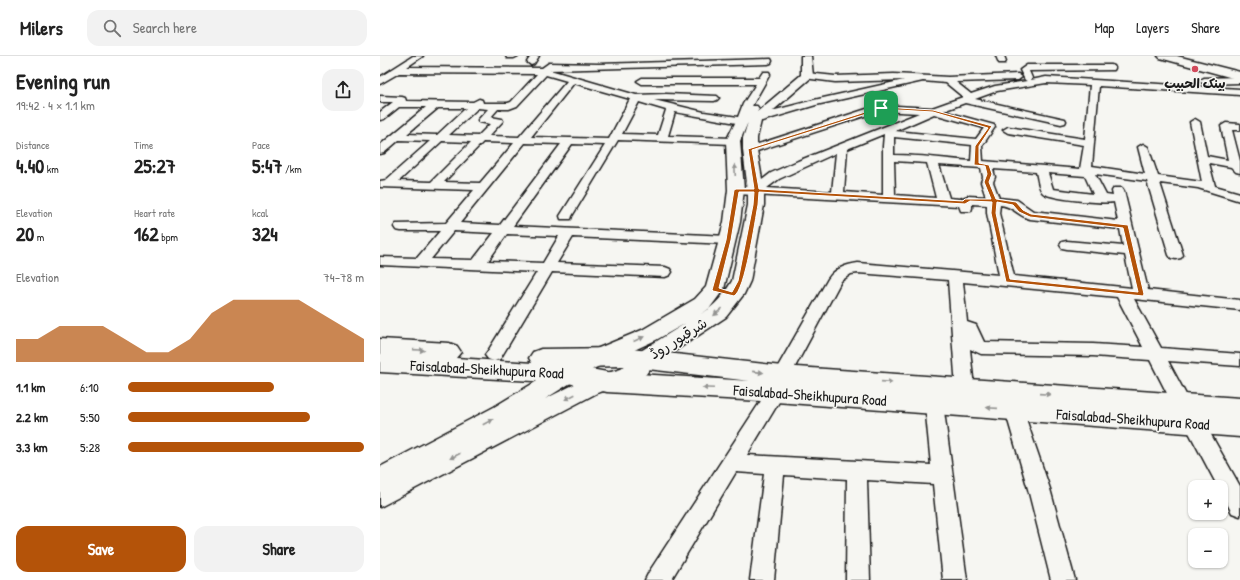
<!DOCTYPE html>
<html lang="en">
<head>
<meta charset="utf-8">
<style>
	body { margin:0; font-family:"Patrick Hand","Playpen Sans Arabic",sans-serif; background:#f2f2f2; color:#222; height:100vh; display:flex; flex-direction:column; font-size:15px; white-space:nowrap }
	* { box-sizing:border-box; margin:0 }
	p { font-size:13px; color:#767676 }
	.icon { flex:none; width:22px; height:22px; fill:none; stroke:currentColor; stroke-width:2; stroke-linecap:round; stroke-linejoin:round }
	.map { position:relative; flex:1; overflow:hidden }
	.sheet { display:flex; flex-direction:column; background:#fff; width:380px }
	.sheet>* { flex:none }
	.fabs { position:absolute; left:808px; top:424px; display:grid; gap:8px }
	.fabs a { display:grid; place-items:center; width:40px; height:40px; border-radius:8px; background:#fff; box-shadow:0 1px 3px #0004; font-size:20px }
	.pin { position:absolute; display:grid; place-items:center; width:34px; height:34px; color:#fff; margin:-17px; border-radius:8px; box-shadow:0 2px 6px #0006 }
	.round { display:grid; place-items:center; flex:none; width:42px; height:42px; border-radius:12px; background:#f2f2f2 }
	.head { display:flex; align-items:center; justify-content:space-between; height:68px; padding:0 16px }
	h1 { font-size:22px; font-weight:700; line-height:30px }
	.metrics { display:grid; grid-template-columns:repeat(3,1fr); gap:6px; height:68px; padding:4px 16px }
	.metrics div { display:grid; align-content:center }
	.metrics b { font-size:20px; font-weight:700 }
	.metrics small { font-size:11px; font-weight:400 }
	.metrics p { font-size:11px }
	.chart { height:112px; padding:8px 16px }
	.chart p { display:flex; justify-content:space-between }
	.chart svg { width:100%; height:72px; margin-top:4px; fill:#b45309; opacity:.7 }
	.cta { display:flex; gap:8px; margin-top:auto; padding:8px 16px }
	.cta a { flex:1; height:46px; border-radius:12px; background:#b45309; color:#fff; font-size:16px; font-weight:700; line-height:46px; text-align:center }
	.cta a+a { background:#f2f2f2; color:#222 }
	ul { padding:0 16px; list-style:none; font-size:13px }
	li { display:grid; grid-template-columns:64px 48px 1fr; align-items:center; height:30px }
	li i { height:10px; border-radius:5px; background:#b45309 }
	header { display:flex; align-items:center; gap:24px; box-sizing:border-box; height:56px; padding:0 20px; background:#fff; border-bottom:1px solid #e0e0e0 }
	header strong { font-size:19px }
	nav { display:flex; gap:22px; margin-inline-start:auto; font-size:14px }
	.search { width:280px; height:36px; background:#f2f2f2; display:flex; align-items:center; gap:10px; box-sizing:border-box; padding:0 14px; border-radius:12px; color:#767676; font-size:15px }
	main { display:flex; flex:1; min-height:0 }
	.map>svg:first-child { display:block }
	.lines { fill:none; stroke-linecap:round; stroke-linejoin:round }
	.minor-casing { stroke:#1c1c1c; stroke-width:3 }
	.major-casing { stroke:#1c1c1c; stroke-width:3 }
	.highway-casing { stroke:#1c1c1c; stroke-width:3 }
	.minor { fill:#f6f6f2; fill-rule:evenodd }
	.major { fill:#f6f6f2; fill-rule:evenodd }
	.highway { fill:#f6f6f2; fill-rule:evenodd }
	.oneway { fill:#949492 }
	.route { fill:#b45309; stroke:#fff; fill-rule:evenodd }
	.poi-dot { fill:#d1495b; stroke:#f6f6f2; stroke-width:1.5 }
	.labels { text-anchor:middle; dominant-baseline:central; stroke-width:3; stroke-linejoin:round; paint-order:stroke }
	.far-poi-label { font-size:13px; font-weight:bold; fill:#1c1c1c; stroke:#f6f6f2 }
	.street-label { font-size:15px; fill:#1c1c1c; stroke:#f6f6f2 }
</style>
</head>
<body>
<header>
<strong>Milers</strong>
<div class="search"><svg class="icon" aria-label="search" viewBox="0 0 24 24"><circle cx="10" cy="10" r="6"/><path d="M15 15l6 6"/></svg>Search here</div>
<nav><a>Map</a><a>Layers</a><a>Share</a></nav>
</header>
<main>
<section class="sheet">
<div class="head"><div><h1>Evening run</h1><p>19:42 · 4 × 1.1 km</p></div><a class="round"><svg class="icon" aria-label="share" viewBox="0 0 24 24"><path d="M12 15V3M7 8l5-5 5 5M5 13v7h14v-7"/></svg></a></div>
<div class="metrics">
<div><p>Distance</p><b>4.40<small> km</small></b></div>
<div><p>Time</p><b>25:27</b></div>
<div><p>Pace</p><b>5:47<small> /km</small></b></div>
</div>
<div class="metrics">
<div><p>Elevation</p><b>20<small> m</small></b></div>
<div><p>Heart rate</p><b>162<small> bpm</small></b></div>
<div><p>kcal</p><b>324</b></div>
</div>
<div class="chart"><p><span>Elevation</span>74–78 m</p>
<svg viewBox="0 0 160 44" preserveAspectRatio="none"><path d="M0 44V30L10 30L20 22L30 22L40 22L50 30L60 38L70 38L80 30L90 14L100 6L110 6L120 6L130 6L140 14L150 22L160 30V44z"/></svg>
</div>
<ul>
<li><b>1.1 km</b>6:10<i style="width:62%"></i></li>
<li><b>2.2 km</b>5:50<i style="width:77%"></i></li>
<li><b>3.3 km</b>5:28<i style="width:100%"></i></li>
</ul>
<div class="cta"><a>Save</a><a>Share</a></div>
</section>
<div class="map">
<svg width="860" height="524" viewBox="0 0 860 524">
	<rect width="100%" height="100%" fill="#f6f6f2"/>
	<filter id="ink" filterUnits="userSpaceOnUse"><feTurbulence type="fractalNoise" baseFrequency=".025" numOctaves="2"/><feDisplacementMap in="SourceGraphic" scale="8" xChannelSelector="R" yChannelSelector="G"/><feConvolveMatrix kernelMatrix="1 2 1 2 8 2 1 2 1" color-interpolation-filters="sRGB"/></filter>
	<g filter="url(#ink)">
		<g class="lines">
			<g class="minor-casing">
				<path id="minor" d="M33,0h10l-16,11 135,1 7,-5 50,1 172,-5 1,2 -1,2 -3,1 -218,6 86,25 30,-1 51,2 2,2 -2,2 -3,1 -60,-1 50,12 34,5 5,-13 13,-20h-114l-5,-3 5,-3h117l4,-6h6l1,2 -17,30 -5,13 66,-17 90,-20 -69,2 -31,-4 -1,-2 4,-3 28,3 59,-2 54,3 70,-3 4,3 -4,3 -62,2 15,12 24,-8 32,-5 -2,-1 -5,-10 7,-5h84l3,1 1,2 -1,2 -85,1 3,7 -1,2 15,-3 194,12v6l-141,-9 -7,80 53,8 -7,-27 5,-3 5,3 10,29 44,6 -12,-60 5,-3 5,3 7,34 21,4 -7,-34 5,-3 14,1v6h-8l8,31v12l-4,-1 -5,-5 -22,-4 6,23 25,7v8l-42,-13 -38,-5 23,72 -2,3 -5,1 -5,-1 -2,-3 -22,-74 -52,-7 11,21 7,1 -1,-5 2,-3h8l2,3 24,99 92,10v10l-106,-11 27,49 79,6v12l-72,-5 23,43 -2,5 -7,2 -7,-2 -25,-49 -57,-4 -112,-2 -11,-5 4,39 -3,5 -6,2 -6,-2 -3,-5 -8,-108 -90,-7 -7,1 -10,7 -53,99 -6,2 -6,-2 -3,-5 55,-96c7,-11 18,-14 30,-16l141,12 -12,-62v-8l-15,-1v4l-1,3h-10l-2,-5 -223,-12 -4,-1 -2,-3 2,-3h21l18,-14 27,-12 121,-48 -39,-2 -126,41h-8l-2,-2 2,-2 133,-43 53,3 31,-11 -17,-14 -23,-2 -107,24 -61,18 -13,1 -67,-12 -7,24 65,2 5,3 -5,3 -115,-4 -46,76 -1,3h-10l-1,-3 45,-71 -33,-1 -59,82 215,10 5,1 2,3 -2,3 -5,1 -155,-7 -16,26 108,4 5,2 2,3 -2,3 -5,2 -113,-5 -52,87 -6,2 -6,-2 -3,-4 3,-4 49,-79 -157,-7v-8l37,1 23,-27h-39l-5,-1 -2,-3 2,-3 50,-1 28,-33 -94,-3v-6l6,-1 44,-39 -31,-1 -15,13 -4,1v-9l46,-38h-27l-15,12 -4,1v-8l13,-10h-13v-6l22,1 3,1 1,3 67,1 6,-3 3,1 1,3h25l3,-1 26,-28 -138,-1 -19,11v-7zM166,19l21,6 -48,56 -30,-1 14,-15 -1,-2 -11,-2 7,-8h11l8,-3zM194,27l56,16 -21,40 -78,-2zM666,27l44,2 -5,54 -77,-12 -5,3 5,3 76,12 -4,24 -97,-8 -1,-15 13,-19 -1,-2 -51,-14 22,-8 96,21 4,-1 1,-2 -1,-2 -90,-20 22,-8zM259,46l27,8 -8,25 -36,-1zM58,52h28l-29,27 -30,-1zM98,52l10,1 -10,11 1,2 11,2 -12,12 -29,-1zM554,58l50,14 -8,11 -81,-8zM504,78l-1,12v49l-39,-3 3,-43zM514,81l78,8 -1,16c-26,-2 -51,-6 -77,-6zM62,85l29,1 -40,40 -32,-1zM103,86l31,1 -34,40 -36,-1zM145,87l36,1 -61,81 -40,-2zM456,97l-4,39 -65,-4 12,-9zM514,105l33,2 9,35 -41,-3zM559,109l42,3 2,9 -2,5 5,15 -18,-1 -8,3 -11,-1zM613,113l43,3c2,7 2,16 7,21 6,6 62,11 71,9l4,19 -85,-10 -16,-11 -18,-2 -6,-16 2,-5zM668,117l37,3 8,18 -40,-5zM620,149c13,1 18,11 30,14l90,10 3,17 -56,-5 -5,1 -2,3 2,3 5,1 58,6 7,33 -118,-12 -15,-63zM74,175l40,2 -21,27 -42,-1zM127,178l52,2 -16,27 -55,-2zM583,226l154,15 26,50 -50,-3 -109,-2 -8,-17 -9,-3z
					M126,0h12l-4,2h-7z
					M151,0h8l-5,8 -3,1 -4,-3z
					M616,0h8l2,5 -1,2h-6z
					M860,21v6l-36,1 -5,-3 5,-3z
					M396,329l6,2 3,5 -38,63 184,10 -6,-61 2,-5 7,-2 7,2 2,5 24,176h-24l-10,-96 -66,-4 3,100h-24l1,-101 -63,-4 -10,105h-24l14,-106 -28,-2 -65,108h-26l4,-8 121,-185z
					M634,346l7,3 2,5 27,79 25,91h-24l-23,-91 -23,-79 2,-5z
					M814,359l7,2 39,69v30l-8,-3 -11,-21v-5h-3l-34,-64 3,-6z"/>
			</g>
			<g class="major-casing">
				<path id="major" d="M421,0h10l2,20 -52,45 -4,17v12l7,41v14l-14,76 -6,13 -18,23 -74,49 -6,8 -10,7 -39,12 -217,114v-40l114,-60 83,-50 65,-27 53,-31 11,-12 18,-65 4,-32 -2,-49 10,-20 13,-15h8l2,3 -2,3 44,-37zM368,66l-5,16v12l5,41v14l-16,76c-8,14 -17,25 -31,33l8,-5 15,-20 16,-67 4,-32 -4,-49zM306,267l-50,31 -6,8 -9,7 -40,12 -36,18 48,-30 63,-29z"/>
			</g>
			<g class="highway-casing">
				<path id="highway" d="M778,0h19l63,16v8l-80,-22z
					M0,283l69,4 8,3 4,6 -5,6 76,5 -3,-5 4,-6 8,-3 81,-1 160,18 458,32v39l-464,-35 -169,-10 -39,-9 -188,-11zM242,310l128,15 -143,-9 -27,-5z"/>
			</g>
			<use href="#minor" class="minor"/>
			<use href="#major" class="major"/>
			<use href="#highway" class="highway"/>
		</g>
		<defs><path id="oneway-solid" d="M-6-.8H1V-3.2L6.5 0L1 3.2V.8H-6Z"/></defs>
		<g class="oneway">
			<use href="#oneway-solid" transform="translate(355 114) rotate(-93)"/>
			<use href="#oneway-solid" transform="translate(338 256) rotate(140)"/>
			<use href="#oneway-solid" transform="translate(259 283) rotate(-24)"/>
			<use href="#oneway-solid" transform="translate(39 294) rotate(4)"/>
			<use href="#oneway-solid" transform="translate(378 316) rotate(6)"/>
			<use href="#oneway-solid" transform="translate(507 326) rotate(4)"/>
			<use href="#oneway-solid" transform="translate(328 332) rotate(-177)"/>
			<use href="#oneway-solid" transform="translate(665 338) rotate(4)"/>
			<use href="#oneway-solid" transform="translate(190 341) rotate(153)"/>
			<use href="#oneway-solid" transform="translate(612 352) rotate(-176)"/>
			<use href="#oneway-solid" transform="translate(108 366) rotate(-28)"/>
			<use href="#oneway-solid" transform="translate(75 400) rotate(153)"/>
		</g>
	</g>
	<path class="route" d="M501,51l52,3 59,16 -13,20v17l10,2 3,9 -3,8 7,17 20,3 7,8 8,4 97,11 16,69 -1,2 -137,-14 -15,-69 1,-11 -22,-1 -5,3 -206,-12 -1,13c-3,15 -13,86 -24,91l-21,-5 -1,-1 14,-50 8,-50 2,-1h18l-6,-40zM502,53l51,3 55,16 -13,18 -1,19 11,1 2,8 -3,8 7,17h-26l-2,2 -204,-12 -7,-39zM359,136h15l-1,13 -15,76 -6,11 -13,-4 12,-48zM617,146l16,3 6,7 11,5 93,11 15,64 -128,-13 -14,-66z"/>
	<circle class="poi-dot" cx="815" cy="13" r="4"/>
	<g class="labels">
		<g class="far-poi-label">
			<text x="815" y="27">بينک الحبيب</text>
		</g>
		<g class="street-label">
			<text transform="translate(298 282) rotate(-32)">شرقپور روڈ</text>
			<text transform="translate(107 313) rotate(3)">Faisalabad-Sheikhupura Road</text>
			<text transform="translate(430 339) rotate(4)">Faisalabad-Sheikhupura Road</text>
			<text transform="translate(753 363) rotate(4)">Faisalabad-Sheikhupura Road</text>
		</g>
	</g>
</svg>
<div class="fabs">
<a>+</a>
<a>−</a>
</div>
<div class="pin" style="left:501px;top:52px;background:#1e9e55"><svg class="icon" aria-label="arrive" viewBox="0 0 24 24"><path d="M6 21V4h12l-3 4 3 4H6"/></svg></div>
</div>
</main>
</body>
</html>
